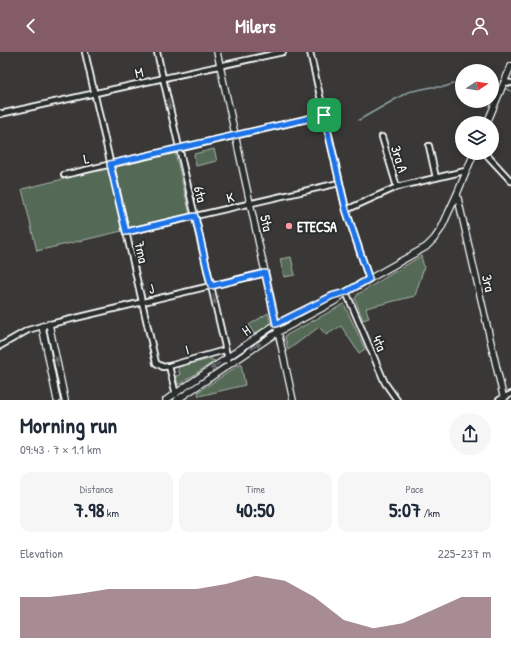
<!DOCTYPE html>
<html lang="en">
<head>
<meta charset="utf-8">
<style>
	body { margin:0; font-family:"Patrick Hand",sans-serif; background:#f6f6f7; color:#1f2937; height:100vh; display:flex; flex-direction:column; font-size:15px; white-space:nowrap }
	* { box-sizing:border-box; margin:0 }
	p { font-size:13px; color:#747a83 }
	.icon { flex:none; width:22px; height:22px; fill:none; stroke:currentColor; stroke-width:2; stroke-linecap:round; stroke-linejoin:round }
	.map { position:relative; height:348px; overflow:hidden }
	.details { display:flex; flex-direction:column; background:#fff; flex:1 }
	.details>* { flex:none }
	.needle { width:26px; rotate:78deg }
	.controls { position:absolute; left:455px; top:12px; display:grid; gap:8px }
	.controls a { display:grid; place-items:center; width:44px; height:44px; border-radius:50%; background:#fff; box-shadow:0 2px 10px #0003; font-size:20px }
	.pin { position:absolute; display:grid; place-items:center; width:34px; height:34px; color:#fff; margin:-17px; border-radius:8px; box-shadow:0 2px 6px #0006 }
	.round { display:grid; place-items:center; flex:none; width:42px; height:42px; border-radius:21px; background:#f6f6f7 }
	.head { display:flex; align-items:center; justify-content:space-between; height:68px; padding:0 20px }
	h1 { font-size:22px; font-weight:700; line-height:30px }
	.metrics { display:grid; grid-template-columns:repeat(3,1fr); gap:6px; height:68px; padding:4px 20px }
	.metrics div { display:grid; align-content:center; border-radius:10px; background:#f6f6f7; text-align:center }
	.metrics b { font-size:20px; font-weight:700 }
	.metrics small { font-size:11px; font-weight:400 }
	.metrics p { font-size:11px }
	.chart { height:112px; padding:8px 20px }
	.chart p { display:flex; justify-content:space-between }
	.chart svg { width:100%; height:72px; margin-top:4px; fill:#845c67; opacity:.7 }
	header { display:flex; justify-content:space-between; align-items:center; height:52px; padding:0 20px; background:#845c67; color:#fff; font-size:18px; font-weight:700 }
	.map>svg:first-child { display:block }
	.green { fill:#556a56; stroke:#aab4aa }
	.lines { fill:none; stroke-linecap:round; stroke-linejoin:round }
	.stream { stroke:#8fa1a3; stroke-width:1.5 }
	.minor-casing { stroke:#fff; stroke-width:8 }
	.tertiary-casing { stroke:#fff; stroke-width:8 }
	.minor { stroke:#2a2d2e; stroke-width:4.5 }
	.tertiary { stroke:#2a2d2e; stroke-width:5.5 }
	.oneway { fill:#6a6c6d }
	.route-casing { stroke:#fff; stroke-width:8 }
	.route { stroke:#1a73e8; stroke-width:5 }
	.poi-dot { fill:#ff9aa2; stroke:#2a2d2e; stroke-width:1.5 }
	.labels { text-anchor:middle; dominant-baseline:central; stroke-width:4; stroke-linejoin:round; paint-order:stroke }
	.street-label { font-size:14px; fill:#fff; stroke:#2a2d2e }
	.poi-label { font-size:14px; font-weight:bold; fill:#fff; stroke:#2a2d2e; text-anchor:start }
</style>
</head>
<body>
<header><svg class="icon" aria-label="back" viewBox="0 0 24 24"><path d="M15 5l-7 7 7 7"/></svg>Milers<svg class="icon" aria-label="person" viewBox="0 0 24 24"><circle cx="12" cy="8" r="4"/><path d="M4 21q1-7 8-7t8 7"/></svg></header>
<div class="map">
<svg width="511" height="348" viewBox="0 0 511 348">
	<rect width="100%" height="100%" fill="#393837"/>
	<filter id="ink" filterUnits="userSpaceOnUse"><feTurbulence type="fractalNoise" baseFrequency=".025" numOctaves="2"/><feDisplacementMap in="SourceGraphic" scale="8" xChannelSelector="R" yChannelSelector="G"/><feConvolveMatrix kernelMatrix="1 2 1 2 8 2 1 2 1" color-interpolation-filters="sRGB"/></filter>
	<g filter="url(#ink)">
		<path class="green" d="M214,97l3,12 -21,5 -2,-12z
			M175,100l15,63 -153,36 -15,-62z
			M421,204l3,11 -9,29 -49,12 3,10 -6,2 -8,-21 3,-5z
			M291,205l4,18 -11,2 -4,-18z
			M344,252l21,45 -6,4 -18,-27 -15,9 -7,-8 -31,23 -3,-14z
			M268,261l3,11 -17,10 -5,-9z
			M210,307l5,2 -37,24 -2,-9 4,-1 -2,-8z
			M241,312l4,21 -46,11 -1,-4z"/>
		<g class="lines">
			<path class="stream" d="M492,29l9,5
				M504,36l7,3
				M359,68l49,-28 24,-5h12l18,-6"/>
			<g class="minor-casing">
				<path id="minor" d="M85,0l71,311 7,4 6,-1 56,-16
					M157,0l72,312
					M310,0l36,158 23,69
					M504,30l7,1
					M0,62l283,-62
					M382,85l15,50
					M429,94l7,32
					M485,101l26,28
					M64,123l260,-60
					M346,158l51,-23 68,-16
					M126,180l213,-49
					M346,240l39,91 12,17
					M0,294l28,-16 14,-4 223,-53
					M169,314l7,29
					M499,348l12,-6"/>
			</g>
			<g class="tertiary-casing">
				<path id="tertiary" d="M217,0l76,348
					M0,61v1
					M487,71l24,-57
					M457,142l47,206
					M49,272l16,76
					M42,274l15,74
					M166,348l110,-76 56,-28 12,-3
					M177,348l101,-68 57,-31 11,-9 80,-45 8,-8 7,-10 16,-35 17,-41"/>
			</g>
			<use href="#minor" class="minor"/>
			<use href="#tertiary" class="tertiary"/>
		</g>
		<defs><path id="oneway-solid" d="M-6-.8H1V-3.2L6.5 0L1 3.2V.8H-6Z"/></defs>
		<g class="oneway">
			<use href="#oneway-solid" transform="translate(169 52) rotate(77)"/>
			<use href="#oneway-solid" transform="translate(214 247) rotate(77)"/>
			<use href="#oneway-solid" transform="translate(256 294) rotate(-33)"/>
			<use href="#oneway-solid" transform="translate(57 310) rotate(-102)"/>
			<use href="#oneway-solid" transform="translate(215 314) rotate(145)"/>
		</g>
	</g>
	<g class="lines" filter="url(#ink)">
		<g class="route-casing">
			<path id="route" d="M324,63l22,95 23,69 -23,13 -14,4 -56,28 -11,-51 -54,13 -16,-70 -69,16 -16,-68z"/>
		</g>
		<use href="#route" class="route"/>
	</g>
	<circle class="poi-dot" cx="289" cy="174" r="4"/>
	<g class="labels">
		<g class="street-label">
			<text transform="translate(139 20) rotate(-12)">M</text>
			<text transform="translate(86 106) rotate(-13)">L</text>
			<text transform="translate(400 107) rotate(73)">3ra A</text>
			<text transform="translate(201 142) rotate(77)">6ta</text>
			<text transform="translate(230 145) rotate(-13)">K</text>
			<text transform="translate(267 171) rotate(78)">5ta</text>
			<text transform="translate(142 200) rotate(77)">7ma</text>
			<text transform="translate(489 231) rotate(77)">3ra</text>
			<text transform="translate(151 236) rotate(-13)">J</text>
			<text transform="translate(246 278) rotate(-34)">H</text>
			<text transform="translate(380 291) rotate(67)">4ta</text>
			<text transform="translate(187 297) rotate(-15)">I</text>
		</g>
		<g class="poi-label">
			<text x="297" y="174">ETECSA</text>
		</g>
	</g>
</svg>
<div class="controls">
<a><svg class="needle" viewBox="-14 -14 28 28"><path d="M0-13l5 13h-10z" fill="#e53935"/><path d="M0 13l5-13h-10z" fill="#747a83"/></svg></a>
<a><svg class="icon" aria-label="layers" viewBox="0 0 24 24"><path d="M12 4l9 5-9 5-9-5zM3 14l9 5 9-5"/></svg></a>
</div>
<div class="pin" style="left:324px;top:63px;background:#1e9e55"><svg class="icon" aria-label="arrive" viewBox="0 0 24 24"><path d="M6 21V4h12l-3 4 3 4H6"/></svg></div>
</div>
<section class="details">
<div class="head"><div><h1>Morning run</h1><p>09:43 · 7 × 1.1 km</p></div><a class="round"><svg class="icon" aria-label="share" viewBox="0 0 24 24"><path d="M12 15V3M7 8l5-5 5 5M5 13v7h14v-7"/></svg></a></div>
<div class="metrics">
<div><p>Distance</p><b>7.98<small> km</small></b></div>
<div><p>Time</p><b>40:50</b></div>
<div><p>Pace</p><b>5:07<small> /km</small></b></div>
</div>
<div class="chart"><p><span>Elevation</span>225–237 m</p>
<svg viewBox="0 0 160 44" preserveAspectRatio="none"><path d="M0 44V19L10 19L20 17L30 14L40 14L50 14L60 14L70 11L80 6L90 9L100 19L110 33L120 38L130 35L140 27L150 19L160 19V44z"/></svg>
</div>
</section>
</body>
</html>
